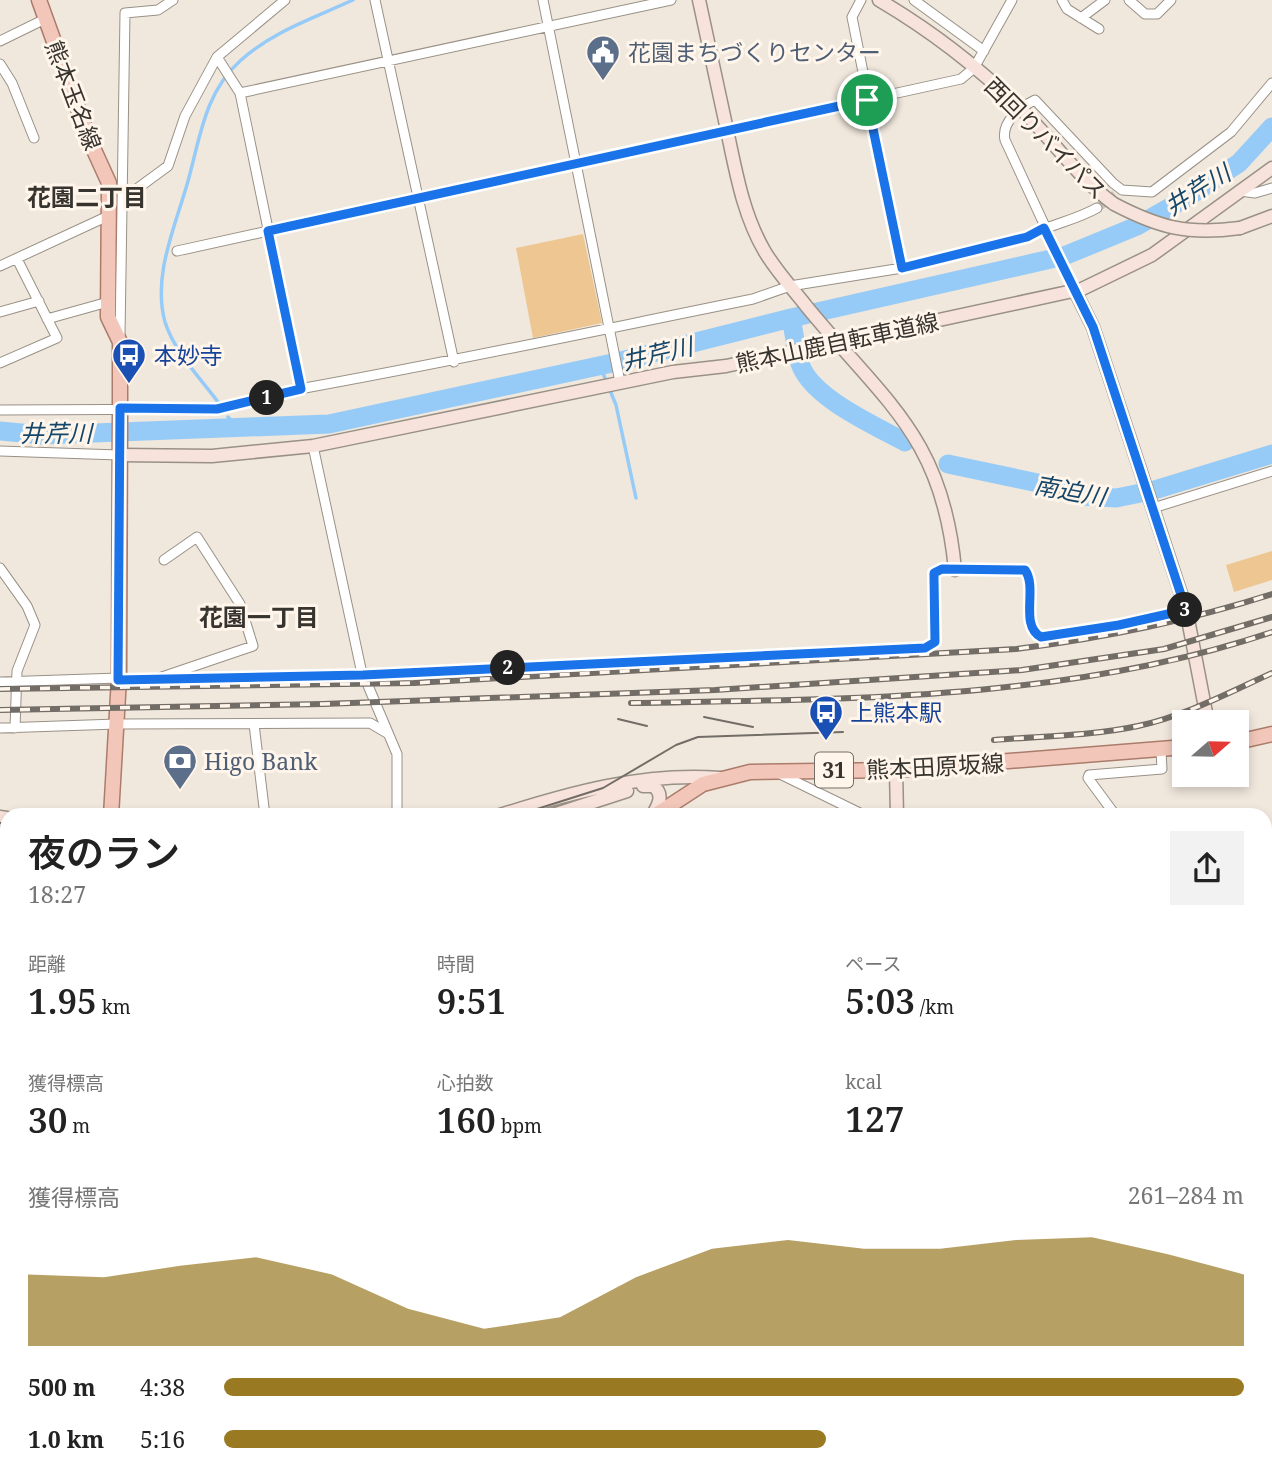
<!DOCTYPE html>
<html lang="ja">
<head>
<meta charset="utf-8">
<style>
	body { margin:0; font-family:"Noto Serif","Noto Sans JP",serif; background:#f2f2f2; color:#222; height:100vh; display:flex; flex-direction:column; font-size:26px; white-space:nowrap }
	* { box-sizing:border-box; margin:0 }
	p { font-size:23px; color:#767676 }
	.icon { flex:none; width:38px; height:38px; fill:none; stroke:currentColor; stroke-width:2; stroke-linecap:round; stroke-linejoin:round }
	.map { position:relative; flex:1; overflow:hidden }
	.drawer { position:absolute; left:0px; top:808px; width:1272px; height:674px; display:flex; flex-direction:column; background:#fff; border-radius:21px 21px 0 0; box-shadow:0 4px 10px #0003 }
	.drawer>* { flex:none }
	.needle { width:46px; rotate:70deg }
	.fabs { position:absolute; left:1172px; top:710px; display:grid; gap:14px }
	.fabs a { display:grid; place-items:center; width:77px; height:77px; border-radius:0px; background:#fff; box-shadow:0 4px 10px #0003; font-size:35px }
	.pin { position:absolute; display:grid; place-items:center; width:60px; height:60px; color:#fff; margin:-30px; border:4px solid #fff; border-radius:50%; box-shadow:0 2px 7px #0007 }
	.km { position:absolute; width:35px; height:35px; margin:-18px; border-radius:50%; background:#222; color:#fff; font-size:19px; line-height:35px; text-align:center }
	.round { display:grid; place-items:center; flex:none; width:74px; height:74px; border-radius:0px; background:#f2f2f2 }
	.head { display:flex; align-items:center; justify-content:space-between; height:119px; padding:0 28px }
	h1 { font-size:38px; font-weight:600; line-height:52px }
	.metrics { display:grid; grid-template-columns:repeat(3,1fr); gap:10px; height:119px; padding:7px 28px }
	.metrics div { display:grid; align-content:center }
	.metrics b { font-size:35px; font-weight:600 }
	.metrics small { font-size:19px; font-weight:400 }
	.metrics p { font-size:19px }
	.chart { height:196px; padding:14px 28px }
	.chart p { display:flex; justify-content:space-between }
	.chart svg { width:100%; height:126px; margin-top:7px; fill:#9a7923; opacity:.7 }
	ul { padding:0 28px; list-style:none; font-size:23px }
	li { display:grid; grid-template-columns:112px 84px 1fr; align-items:center; height:52px }
	li i { height:18px; border-radius:9px; background:#9a7923 }
	.map>svg:first-child { display:block }
	.green { fill:#eec692 }
	.lines { fill:none; stroke-linecap:round; stroke-linejoin:round }
	.stream { stroke:#97cbf7; stroke-width:3.5 }
	.river { stroke:#97cbf7; stroke-width:19 }
	.street-tunnel { stroke:#ccc4ba; stroke-width:9; stroke-dasharray:9 4.5; stroke-linecap:butt }
	.street-casing { stroke:#999186; stroke-width:11 }
	.secondary-casing { stroke:#999186; stroke-width:15 }
	.primary-casing { stroke:#ab7c6b; stroke-width:17 }
	.street { stroke:#fff; stroke-width:9 }
	.secondary { stroke:#f8e3dc; stroke-width:12 }
	.primary { stroke:#f2c7ba; stroke-width:14 }
	.tram { stroke:#726d66; stroke-width:2 }
	.rail-casing { stroke:#726d66; stroke-width:6 }
	.rail { stroke:#fff5ea; stroke-width:3.5; stroke-dasharray:10; stroke-linecap:butt }
	.secondary-bridge-casing { stroke:#999186; stroke-width:15; stroke-linecap:butt }
	.secondary-bridge { stroke:#f8e3dc; stroke-width:12 }
	.route-casing { stroke:#fff; stroke-width:14 }
	.route { stroke:#1a73e8; stroke-width:9 }
	.labels { text-anchor:middle; dominant-baseline:central; stroke-width:6; stroke-linejoin:round; paint-order:stroke }
	.shield { fill:#fff5ea; stroke:#736e67; stroke-width:2 }
	.shield-label { font-size:21px; font-weight:bold; fill:#37342f }
	.service-label { font-size:23px; fill:#4e5e75; stroke:#fff5ea; text-anchor:start }
	.street-label { font-size:23px; fill:#37342f; stroke:#fff5ea }
	.transit-label { font-size:23px; fill:#164399; stroke:#fff5ea; text-anchor:start }
	.water-label { font-size:24px; font-style:italic; fill:#16476a; stroke:#fff5ea }
	.neighbourhood-label { font-size:24px; font-weight:bold; fill:#37342f; stroke:#fff5ea }
</style>
</head>
<body>
<div class="map">
<svg width="1272" height="1481" viewBox="0 0 1272 1481">
	<rect width="100%" height="100%" fill="#f1e8dd"/>
	<path class="green" d="M583,234l19,89 -69,15 -17,-90z
		M1272,551v29l-38,12 -8,-27z
		M1272,1066v266l-7,3v-267z
		M563,1475h38l-9,6h-26z
		M880,1475h149l1,6h-148z
		M1193,1475h32l3,6h-47z"/>
	<g class="lines">
		<path class="stream" d="M600,366l16,39 20,93
			M218,402c-18,-24 -44,-51 -53,-80 -13,-47 11,-97 23,-141 12,-43 17,-89 52,-120 33,-30 74,-43 113,-61
			M228,417l9,10"/>
		<path class="river" d="M791,318l5,27
			M799,360c8,36 75,65 106,82
			M0,431l42,4 287,-11 288,-62 174,-44 273,-62 73,-30 49,-28 53,-35 33,-36
			M948,464l104,22 29,10 35,2 35,-7 121,-37"/>
		<path class="street-tunnel" d="M1097,208l20,-15"/>
		<g class="street-casing">
			<path id="street" d="M375,0l79,362
				M543,0l77,382
				M861,0l-9,17 50,251
				M914,0l70,51
				M1062,0l5,9 32,20
				M1129,0l16,14h12l14,-14
				M1081,18l24,-18
				M0,41l45,-22
				M217,57l23,36 61,296
				M0,64l12,19 22,55
				M240,93l431,-93
				M1240,191l15,2 17,-5
				M123,199l45,-33 17,-50 32,-59 68,-57
				M177,251l784,-172 13,-11 38,-68
				M0,266l108,-50
				M1075,291l-70,-151c-4,-18 15,-33 30,-40l78,83 9,7 30,2 79,-60 41,-49
				M0,312l39,-11
				M47,319l61,-17
				M120,336l5,-323 33,-3 15,-10
				M0,363l57,-25 -40,-79
				M0,410l217,-1c30,-6 59,-15 88,-21 150,-27 299,-59 448,-89l37,-13 112,-18 125,-31c23,-13 47,-16 70,-29
				M313,446l48,223 36,85v62
				M0,451l119,4
				M1153,508l119,-37
				M0,568l27,38 8,19 -18,46 -2,57
				M156,679l207,-4 562,-27 10,-6 -1,-64v-4l8,-5 83,1c13,18 -6,55 16,67l78,-12 67,-16
				M119,680l37,-1 97,-33 -13,-42 -43,-67 -33,23
				M0,682l119,-4
				M254,724l11,92
				M0,728l117,-4 253,-1 17,10
				M780,774l86,42
				M1116,816l-28,-38 1,-3 73,-6 -1,-19
				M1265,923l7,-1
				M0,987h7
				M1265,1034l7,-1
				M0,1133h7
				M0,1449l7,-1
				M22,1475l3,6
				M207,1475l2,6
				M177,1481l2,-1
				M262,1481l12,-6"/>
		</g>
		<g class="secondary-casing">
			<path id="secondary" d="M699,0c9,43 19,87 28,130 9,42 16,85 38,122 12,20 28,37 42,55 78,95 136,130 148,263
				M879,0c51,30 99,67 141,108 32,31 57,69 94,96
				M1240,228l32,-12
				M1075,291l18,36 93,282 22,114
				M119,455l93,1 101,-10 360,-74 53,-6 356,-77 70,-34 120,-87
				M896,770l1,46
				M643,786h10c12,8 5,20 -1,30
				M497,816c72,-23 146,-44 223,-38
				M550,816l77,-25
				M0,817l7,1
				M0,833h7
				M817,1475l1,6
				M1087,1475l2,6"/>
		</g>
		<g class="primary-casing">
			<path id="primary" d="M39,0l50,139 20,44 -1,134 12,25v72l-1,264 -8,138
				M1237,742l35,-8
				M654,816l49,-32 47,-12 146,-2 289,-23
				M0,1369l7,-6"/>
		</g>
		<use href="#street" class="street"/>
		<use href="#secondary" class="secondary"/>
		<use href="#primary" class="primary"/>
		<path class="tram" d="M704,717l49,10
			M618,719l29,7
			M515,816l88,-28 73,-43 22,-8 145,-5
			M0,823h7"/>
		<g class="rail-casing">
			<path id="rail" d="M0,689l414,-6 602,-34c87,-11 172,-28 256,-55
				M631,703c215,-4 436,-2 641,-71
				M0,710l323,-6 392,-14 307,-20 142,-21 108,-32
				M994,740c48,-4 97,-4 144,-14 47,-10 90,-33 134,-53"/>
		</g>
		<use href="#rail" class="rail"/>
		<g class="secondary-bridge-casing">
			<path id="secondary-bridge" d="M1114,204c46,24 74,31 126,24"/>
		</g>
		<use href="#secondary-bridge" class="secondary-bridge"/>
	</g>
	<g class="lines">
		<g class="route-casing">
			<path id="route" d="M867,100l35,168 125,-31 17,-9 49,99 93,283 -67,15 -78,12c-22,-12 -3,-49 -16,-67l-83,-1 -8,4v5l1,64 -10,6 -562,27 -245,5 2,-272 97,1 84,-20 -33,-158z"/>
		</g>
		<use href="#route" class="route"/>
	</g>
	<defs>
		<g id="civic-pin" transform="scale(1.75)"><path d="M0 17L-7.5 6A9.5 9.5 0 1 1 7.5 6Z" fill="#5c6f8a" stroke="#fff5ea"/><path d="M-.6-6.5H3V-4.5H.6V-3L4-1V1h2V6H-6V1h2V-1L-.6-3ZM-1.2 2.5V6h2.4V2.5Z" fill="#fff"/></g>
		<g id="bus-pin" transform="scale(1.75)"><path d="M0 17L-7.5 6A9.5 9.5 0 1 1 7.5 6Z" fill="#1a4fb4" stroke="#fff5ea"/><path d="M-5-6H5V4H4V6H2V4H-2V6H-4V4H-5ZM-3.5-4V0h7V-4ZM-3.5 1.2v1.5H-2V1.2ZM2 1.2v1.5H3.5V1.2Z" fill="#fff"/></g>
		<g id="bank-pin" transform="scale(1.75)"><path d="M0 17L-7.5 6A9.5 9.5 0 1 1 7.5 6Z" fill="#5c6f8a" stroke="#fff5ea"/><path d="M-6-4H6V4H-6ZM0-2.3a2.3 2.3 0 1 0 0 4.6a2.3 2.3 0 1 0 0-4.6Z" fill="#fff"/></g>
	</defs>
	<g fill-rule="evenodd">
		<use href="#civic-pin" x="603" y="52"/>
		<use href="#bus-pin" x="129" y="355"/>
		<use href="#bus-pin" x="826" y="712"/>
		<use href="#bank-pin" x="180" y="761"/>
	</g>
	<g class="labels">
		<rect class="shield" x="815" y="752.5" width="38" height="35" rx="5"/>
		<g class="shield-label">
			<text x="834" y="770">31</text>
		</g>
		<g class="service-label">
			<text x="628" y="52">花園まちづくりセンター</text>
			<text x="204" y="761">Higo Bank</text>
		</g>
		<g class="street-label">
			<text transform="translate(74 95) rotate(69)">熊本玉名線</text>
			<text transform="translate(1046 138) rotate(45)">西回りバイパス</text>
			<text transform="translate(837 342) rotate(-12)">熊本山鹿自転車道線</text>
			<text transform="translate(935 766) rotate(-3)">熊本田原坂線</text>
		</g>
		<g class="transit-label">
			<text x="154" y="355">本妙寺</text>
			<text x="850" y="712">上熊本駅</text>
		</g>
		<g class="water-label">
			<text transform="translate(1197 189) rotate(-32)">井芹川</text>
			<text transform="translate(657 353) rotate(-13)">井芹川</text>
			<text x="56" y="432">井芹川</text>
			<text transform="translate(1070 490) rotate(10)">南迫川</text>
		</g>
		<g class="neighbourhood-label">
			<text x="87" y="196">花園二丁目</text>
			<text x="259" y="616">花園一丁目</text>
		</g>
	</g>
</svg>
<div class="fabs">
<a><svg class="needle" viewBox="-14 -14 28 28"><path d="M0-13l5 13h-10z" fill="#e53935"/><path d="M0 13l5-13h-10z" fill="#767676"/></svg></a>
</div>
<div class="pin" style="left:867px;top:100px;background:#1e9e55"><svg class="icon" aria-label="arrive" viewBox="0 0 24 24"><path d="M6 21V4h12l-3 4 3 4H6"/></svg></div>
<b class="km" style="left:267px;top:398px">1</b>
<b class="km" style="left:508px;top:668px">2</b>
<b class="km" style="left:1185px;top:610px">3</b>
<section class="drawer">
<div class="head"><div><h1>夜のラン</h1><p>18:27</p></div><a class="round"><svg class="icon" aria-label="share" viewBox="0 0 24 24"><path d="M12 15V3M7 8l5-5 5 5M5 13v7h14v-7"/></svg></a></div>
<div class="metrics">
<div><p>距離</p><b>1.95<small> km</small></b></div>
<div><p>時間</p><b>9:51</b></div>
<div><p>ペース</p><b>5:03<small> /km</small></b></div>
</div>
<div class="metrics">
<div><p>獲得標高</p><b>30<small> m</small></b></div>
<div><p>心拍数</p><b>160<small> bpm</small></b></div>
<div><p>kcal</p><b>127</b></div>
</div>
<div class="chart"><p><span>獲得標高</span>261–284 m</p>
<svg viewBox="0 0 160 44" preserveAspectRatio="none"><path d="M0 44V19L10 20L20 16L30 13L40 19L50 31L60 38L70 34L80 20L90 10L100 7L110 10L120 10L130 7L140 6L150 12L160 19V44z"/></svg>
</div>
<ul>
<li><b>500 m</b>4:38<i style="width:100%"></i></li>
<li><b>1.0 km</b>5:16<i style="width:59%"></i></li>
</ul>
</section>
</div>
</body>
</html>
